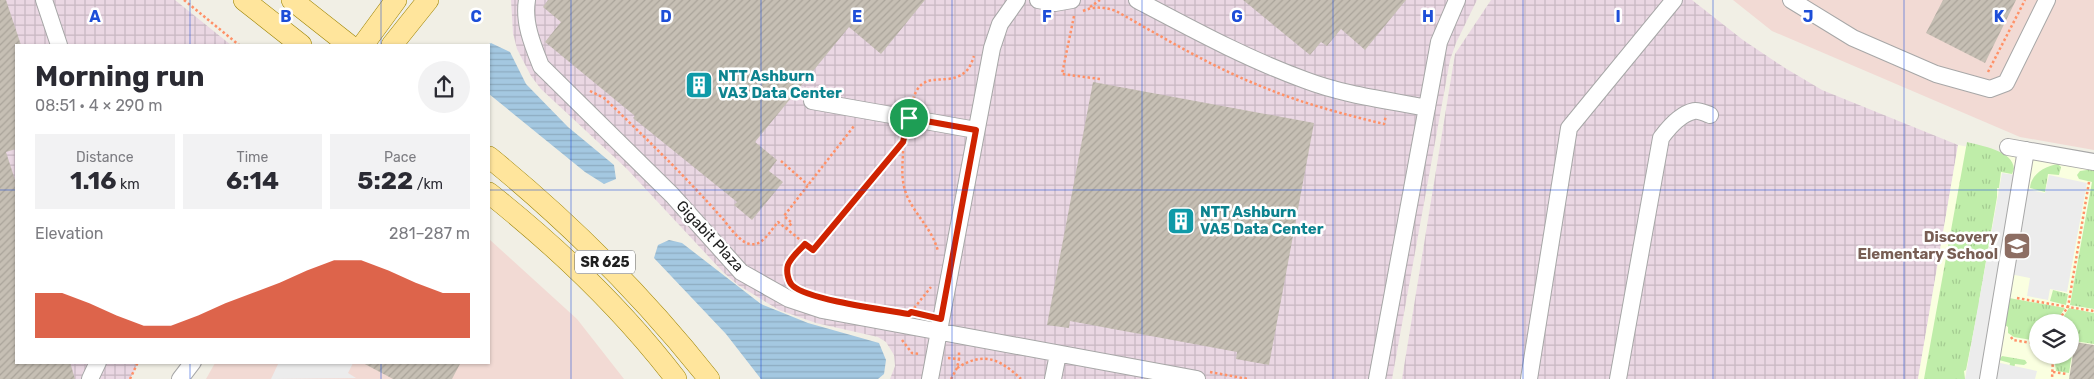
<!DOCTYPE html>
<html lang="en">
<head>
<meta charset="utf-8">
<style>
	body { margin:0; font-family:Rubik,sans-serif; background:#f2f2f3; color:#2b2b33; height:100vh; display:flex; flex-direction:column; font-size:19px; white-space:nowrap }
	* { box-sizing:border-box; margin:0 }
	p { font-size:16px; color:#7c7c81 }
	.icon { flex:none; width:28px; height:28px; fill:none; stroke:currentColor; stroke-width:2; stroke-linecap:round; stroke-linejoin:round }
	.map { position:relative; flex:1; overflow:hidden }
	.side { position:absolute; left:15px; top:44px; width:475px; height:320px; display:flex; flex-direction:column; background:#fff; border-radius:0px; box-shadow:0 1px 4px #0004 }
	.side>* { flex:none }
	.fabs { position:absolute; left:2029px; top:314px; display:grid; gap:10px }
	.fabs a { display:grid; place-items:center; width:50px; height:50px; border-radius:50%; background:#fff; box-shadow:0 1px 4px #0004; font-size:25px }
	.pin { position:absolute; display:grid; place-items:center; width:42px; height:42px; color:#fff; margin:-21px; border:2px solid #fff; border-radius:50%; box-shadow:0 1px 5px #0007 }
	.round { display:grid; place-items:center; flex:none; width:52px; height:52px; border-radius:26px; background:#f2f2f3 }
	.head { display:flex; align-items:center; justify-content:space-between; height:85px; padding:0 20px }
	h1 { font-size:28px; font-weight:700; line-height:38px }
	.figures { display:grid; grid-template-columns:repeat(3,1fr); gap:8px; height:85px; padding:5px 20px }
	.figures div { display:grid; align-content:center; border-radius:0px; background:#f2f2f3; text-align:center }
	.figures b { font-size:25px; font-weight:700 }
	.figures small { font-size:14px; font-weight:400 }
	.figures p { font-size:14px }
	.chart { height:140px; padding:10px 20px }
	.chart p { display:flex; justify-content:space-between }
	.chart svg { width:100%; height:90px; margin-top:5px; fill:#cf2300; opacity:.7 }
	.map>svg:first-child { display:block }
	.commercial { fill:#f2dad4 }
	.industrial { fill:url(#industrial-grid) }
	.education { fill:#faffe0; fill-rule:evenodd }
	.grass { fill:url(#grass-tufts) }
	.parking { fill:#ececec }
	.water { fill:url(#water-rules) }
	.building { fill:url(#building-hatch) }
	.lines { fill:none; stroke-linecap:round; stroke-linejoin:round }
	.minor-casing { stroke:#a7a7a7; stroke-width:18 }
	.major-casing { stroke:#9b8200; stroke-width:22 }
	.path { stroke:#ff9168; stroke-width:2.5; stroke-dasharray:2.5 2.5; stroke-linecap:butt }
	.minor { stroke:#fff; stroke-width:16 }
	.major { stroke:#ffe59c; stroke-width:21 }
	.route-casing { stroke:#fff; stroke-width:10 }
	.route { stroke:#cf2300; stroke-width:6 }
	.grid { fill:none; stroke:#1d4ed8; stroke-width:1; stroke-opacity:0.55 }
	.labels { text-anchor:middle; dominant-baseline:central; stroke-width:5; stroke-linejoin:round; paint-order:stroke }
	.shield { fill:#fff; stroke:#636363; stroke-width:1 }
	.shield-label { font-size:14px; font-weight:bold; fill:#202020 }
	.culture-label { font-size:15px; font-weight:bold; fill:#0d838f; stroke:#fff; text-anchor:start }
	.street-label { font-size:15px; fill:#202020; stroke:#fff }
	.education-label { font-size:15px; font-weight:bold; fill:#785e54; stroke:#fff; text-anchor:end }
	.grid-label { font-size:16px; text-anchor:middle; font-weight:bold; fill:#1d4ed8; stroke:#fff; stroke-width:5; stroke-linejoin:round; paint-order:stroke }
</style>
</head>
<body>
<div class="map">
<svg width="2094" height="379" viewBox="0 0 2094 379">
	<defs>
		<pattern id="industrial-grid" width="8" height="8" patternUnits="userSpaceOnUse" patternTransform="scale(1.25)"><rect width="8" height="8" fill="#ead7e3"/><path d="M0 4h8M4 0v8" fill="none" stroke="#c8b8c2"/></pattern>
		<pattern id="grass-tufts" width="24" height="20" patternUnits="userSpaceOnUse" patternTransform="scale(1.25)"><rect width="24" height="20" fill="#bfeda9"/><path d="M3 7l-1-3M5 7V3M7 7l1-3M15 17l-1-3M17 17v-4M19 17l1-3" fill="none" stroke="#a4cb91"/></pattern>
		<pattern id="water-rules" width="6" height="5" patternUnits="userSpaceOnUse" patternTransform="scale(1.25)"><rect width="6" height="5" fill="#a4c8e1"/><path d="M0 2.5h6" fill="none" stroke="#8dacc1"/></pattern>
		<pattern id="building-hatch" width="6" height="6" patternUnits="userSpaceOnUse" patternTransform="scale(1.25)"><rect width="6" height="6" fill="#c6bfb4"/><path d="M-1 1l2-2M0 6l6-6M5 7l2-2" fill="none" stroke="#aaa49a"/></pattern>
	</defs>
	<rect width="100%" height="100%" fill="#f1efe5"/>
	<path class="commercial" d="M1733,0h361v150l-74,-13 -248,-106z
		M489,239l88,80 47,60h-418l9,-16 274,-1z"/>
	<path class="industrial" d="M0,0h175l56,45h-215v317l122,1 -8,16h-130z
		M511,0h966l-21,43 -6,17 -58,319h-502l5,-13 -1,-11 -8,-13 -8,-5 -62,-14 -37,-13 -41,-25 -15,-13 -96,-103 -86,-80 -10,-13 -14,-27 -4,-16z
		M1491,0h201l51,40 42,28 37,22 136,55 -40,234h-516l53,-325z"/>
	<path class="education" d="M1958,145l136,25v209h-176zM2038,322h32v33h-32z"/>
	<path class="grass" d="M1967,142c14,4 46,8 47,27l-2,5 -11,-2 -2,16h-2v9l-18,105 9,3 -10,4 -12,61 -2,1 1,8h-41z
		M2058,164l3,3 -2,8 -11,-1 -3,18 -15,-4c1,-14 15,-22 28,-24z
		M2087,170h7v139l-24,-4 22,-123 -13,-3 -2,-4 3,-4z
		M2053,290l15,4 -2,11 -16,-4z
		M2009,298l56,10 -9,14h-18l-1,19 -23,-4 -6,-4v-6l-3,-2z
		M2069,308l25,5v31l-20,-3 -5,32 -13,-2 -2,-16h16v-33h-10z
		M2002,356l23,4 2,3 -3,2 -9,-1 -3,15h-5l3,-16 -11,-3z"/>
	<path class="parking" d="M2002,173l20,3 -2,12 25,5 4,-18 38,8 -20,109 -17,-3 -2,11 -21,-4 3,-18 -25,-5 -14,88 46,10 -2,8h-70z
		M279,362l74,1 -5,10 8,5 -85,1z"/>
	<path class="water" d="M491,43l19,9 16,32 42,43 46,38 2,14 -12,5 -19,-12 -96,-78 -2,-49z
		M669,240l13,3 79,61 47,19 71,20 7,17 -2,14 -6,5h-117l-35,-45 -72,-76 4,-13z"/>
	<path class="building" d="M0,0h6l15,45h-5v104l-10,3 10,31v179h54l5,17h-75z
		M548,0h377l-44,54 -32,-27 -94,115 22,18 -8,11 14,11 -31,38 -18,-15 3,-3 -104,-84 2,-2 -90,-74 16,-20 -18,-15z
		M1243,0h163l-41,50 -24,-21 -14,17 -6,-4 -11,13z
		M1943,0h73l-31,63 -59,-30z
		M1093,82l221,41 -45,242 -33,-6 1,-7 -167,-31 -1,7 -22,-3z
		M2075,342l19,3v34h-25z
		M361,362h100l-9,17h-59z"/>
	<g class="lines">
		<g class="minor-casing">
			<path id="minor" d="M44,0l15,45
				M527,0c-4,22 6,46 14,66l131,129 69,77 48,27 33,11 375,69
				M1038,0l17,3 17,-3
				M1137,0c55,29 110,59 168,80 39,15 82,20 122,28
				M1791,0l62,38 83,36 54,15 16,-6 41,-83
				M812,101l164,29
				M2008,147l86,15
				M90,379l8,-17
				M180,379l13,-17
				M930,379l62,-331 8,-24 17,-24
				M1053,379l5,-25
				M1377,379l62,-337 18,-42
				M1529,379l40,-251 105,-128
				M1618,379l43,-241c8,-11 19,-24 33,-27 5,-1 11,2 16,4
				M1988,379l38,-229"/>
		</g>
		<g class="major-casing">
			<path id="major" d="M244,0l57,45
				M292,0l57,45
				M363,45l33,-45
				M392,45l36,-45
				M489,157c81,66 155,140 220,222
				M489,193c68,54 134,117 187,186"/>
		</g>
		<path class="path" d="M184,0l55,45
			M1090,7l10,-7
			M1083,11c11,-5 22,-4 33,0 48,27 96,56 147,76 38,16 80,27 121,37l2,-9
			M1074,16l-12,58 38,5
			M1988,72l37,-72
			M590,91l14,7c41,39 81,78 118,120 7,8 17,24 28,26 12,3 21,-14 28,-22l35,28 90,-109 3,-9
			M912,104c8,-38 33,-16 52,-31 5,-3 8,-11 10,-17
			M903,141c1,19 -4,36 4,55 9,20 25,33 31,55
			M781,161l27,24
			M2089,182l-21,125 26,4
			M786,229l6,-6 -8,-7 70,-90
			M789,282l-1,-18 17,-20
			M2017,298l51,9 -11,15
			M911,312l20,-25
			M2011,337l2,3 25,4
			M902,340l10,13 8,1
			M2051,355l2,3 -1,21
			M948,358l11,1v-8
			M957,368c27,-17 43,-9 64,11
			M1210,372l38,7
			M2053,372l14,2
			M130,379l8,-17
			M951,379l6,-11 2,-9"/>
		<use href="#minor" class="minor"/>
		<use href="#major" class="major"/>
	</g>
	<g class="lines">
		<g class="route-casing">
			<path id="route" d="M909,118l67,12 -35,189 -30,-7 -2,2c-23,-4 -100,-14 -116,-28 -5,-4 -7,-15 -5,-21 3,-8 12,-15 17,-21l8,6 90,-108z"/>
		</g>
		<use href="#route" class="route"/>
	</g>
	<path class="grid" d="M190,0v45M381,0v45M571,0v379M761,0v379M952,0v379M1142,0v379M1333,0v379M1523,0v379M1713,0v379M1904,0v379M0,190h16M489,190h1605M190,362v17M381,362v17"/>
	<defs>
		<g id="building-square" transform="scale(1.4375)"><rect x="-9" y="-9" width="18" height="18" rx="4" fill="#0f9aa8" stroke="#fff"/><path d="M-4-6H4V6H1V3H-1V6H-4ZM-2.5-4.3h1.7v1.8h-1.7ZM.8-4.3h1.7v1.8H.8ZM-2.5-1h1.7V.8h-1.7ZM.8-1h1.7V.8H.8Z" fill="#fff"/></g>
		<g id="school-square" transform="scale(1.4375)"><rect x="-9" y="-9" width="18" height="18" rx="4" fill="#8d6e63" stroke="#fff"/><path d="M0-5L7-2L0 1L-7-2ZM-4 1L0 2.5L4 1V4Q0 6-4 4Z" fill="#fff"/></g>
	</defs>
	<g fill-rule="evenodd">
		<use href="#building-square" x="699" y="85"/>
		<use href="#building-square" x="1181" y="221"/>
		<use href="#school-square" x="2017" y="246"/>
	</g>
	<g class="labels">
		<rect class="shield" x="575" y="250.5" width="60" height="23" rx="4"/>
		<g class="shield-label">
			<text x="605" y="262">SR 625</text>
		</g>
		<g class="culture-label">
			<text x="718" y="76">NTT Ashburn<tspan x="718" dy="17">VA3 Data Center</tspan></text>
			<text x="1200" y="212">NTT Ashburn<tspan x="1200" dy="17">VA5 Data Center</tspan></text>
		</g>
		<g class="street-label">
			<text transform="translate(710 236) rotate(47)">Gigabit Plaza</text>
		</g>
		<g class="education-label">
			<text x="1998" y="237">Discovery<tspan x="1998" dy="17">Elementary School</tspan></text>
		</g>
	</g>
	<g class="grid-label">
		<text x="95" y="22">A</text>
		<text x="286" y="22">B</text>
		<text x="476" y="22">C</text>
		<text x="666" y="22">D</text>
		<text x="857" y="22">E</text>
		<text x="1047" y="22">F</text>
		<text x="1237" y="22">G</text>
		<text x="1428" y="22">H</text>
		<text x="1618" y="22">I</text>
		<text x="1808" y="22">J</text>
		<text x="1999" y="22">K</text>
	</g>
</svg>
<div class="fabs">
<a><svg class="icon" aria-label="layers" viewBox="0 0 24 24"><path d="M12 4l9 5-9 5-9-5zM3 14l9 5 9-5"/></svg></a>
</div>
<div class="pin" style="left:909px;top:118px;background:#1e9e55"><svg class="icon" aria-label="arrive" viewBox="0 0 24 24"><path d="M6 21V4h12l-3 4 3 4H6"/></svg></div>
<section class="side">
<div class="head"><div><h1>Morning run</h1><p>08:51 · 4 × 290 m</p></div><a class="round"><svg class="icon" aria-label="share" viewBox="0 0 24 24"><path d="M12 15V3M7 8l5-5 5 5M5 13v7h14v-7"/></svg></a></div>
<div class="figures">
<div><p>Distance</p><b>1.16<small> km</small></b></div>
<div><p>Time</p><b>6:14</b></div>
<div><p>Pace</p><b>5:22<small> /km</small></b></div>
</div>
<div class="chart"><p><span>Elevation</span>281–287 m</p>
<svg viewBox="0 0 160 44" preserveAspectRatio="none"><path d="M0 44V22L10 22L20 27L30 33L40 38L50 38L60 33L70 27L80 22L90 17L100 11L110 6L120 6L130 11L140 17L150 22L160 22V44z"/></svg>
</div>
</section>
</div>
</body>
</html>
